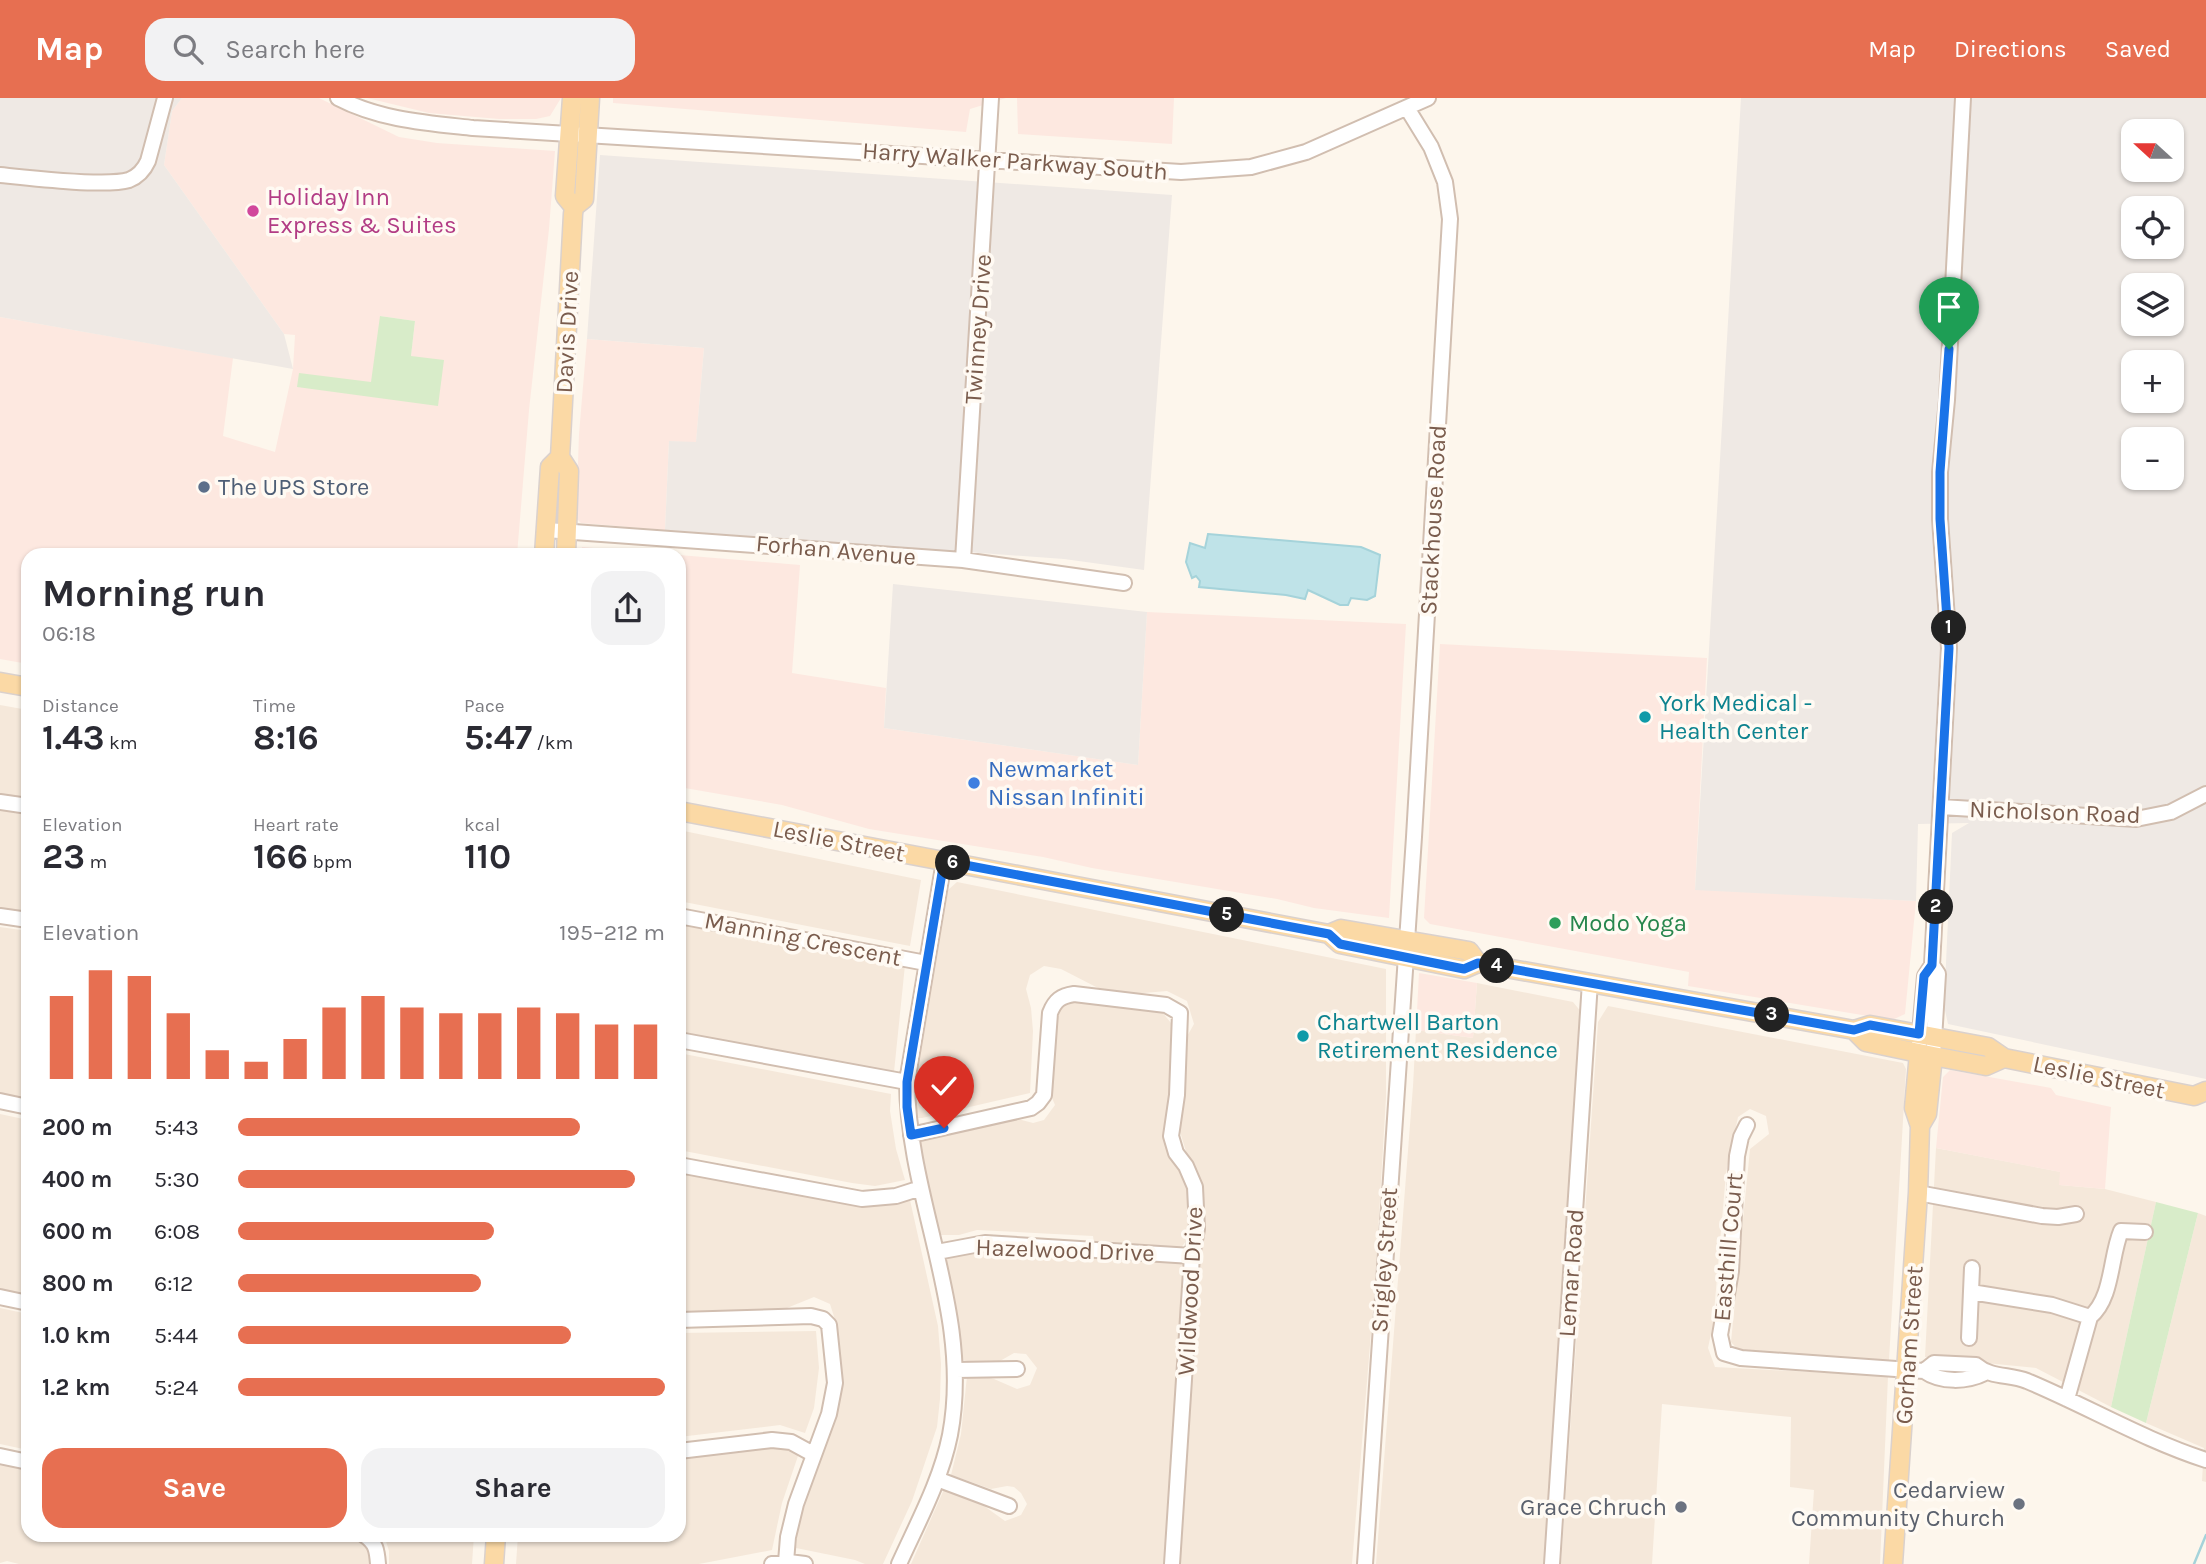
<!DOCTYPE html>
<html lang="en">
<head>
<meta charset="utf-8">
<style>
	body { margin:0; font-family:Karla,sans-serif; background:#f2f2f3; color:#2b2b33; height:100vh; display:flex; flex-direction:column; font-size:26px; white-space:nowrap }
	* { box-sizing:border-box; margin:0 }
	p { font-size:23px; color:#7c7c81 }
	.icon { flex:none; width:38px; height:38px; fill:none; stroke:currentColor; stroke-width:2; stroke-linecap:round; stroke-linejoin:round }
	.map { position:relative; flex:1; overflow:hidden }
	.details { position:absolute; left:21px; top:450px; width:665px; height:994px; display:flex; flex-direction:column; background:#fff; border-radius:21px; box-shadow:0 2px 5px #0004 }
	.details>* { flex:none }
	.needle { width:46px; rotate:291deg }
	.tools { position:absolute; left:2121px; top:21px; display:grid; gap:14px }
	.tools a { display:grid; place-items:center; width:63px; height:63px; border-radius:14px; background:#fff; box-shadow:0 2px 5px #0004; font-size:35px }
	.pin { position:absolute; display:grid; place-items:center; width:60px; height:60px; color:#fff; margin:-72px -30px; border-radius:50% 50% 50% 0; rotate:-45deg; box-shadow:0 0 7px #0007 }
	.pin .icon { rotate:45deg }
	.km { position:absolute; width:35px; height:35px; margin:-18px; border-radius:50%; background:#222; color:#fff; font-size:19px; line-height:35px; text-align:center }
	.round { display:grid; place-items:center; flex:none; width:74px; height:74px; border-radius:21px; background:#f2f2f3 }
	.head { display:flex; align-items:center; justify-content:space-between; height:119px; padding:0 21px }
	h1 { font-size:38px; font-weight:700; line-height:52px }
	.stats { display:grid; grid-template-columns:repeat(3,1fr); gap:10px; height:119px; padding:7px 21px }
	.stats div { display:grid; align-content:center }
	.stats b { font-size:35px; font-weight:700 }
	.stats small { font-size:19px; font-weight:400 }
	.stats p { font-size:19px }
	.chart { height:196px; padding:14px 21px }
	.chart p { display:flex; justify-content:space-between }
	.chart svg { width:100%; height:126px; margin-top:7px; stroke:#e76f51; stroke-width:6 }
	.action { display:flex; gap:14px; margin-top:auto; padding:14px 21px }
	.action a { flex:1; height:80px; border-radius:21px; background:#e76f51; color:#fff; font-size:28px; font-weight:700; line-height:80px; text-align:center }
	.action a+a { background:#f2f2f3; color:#2b2b33 }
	ul { padding:0 21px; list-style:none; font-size:23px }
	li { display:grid; grid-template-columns:112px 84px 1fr; align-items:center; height:52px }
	li i { height:18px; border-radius:9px; background:#e76f51 }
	header { display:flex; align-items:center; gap:42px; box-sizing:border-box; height:98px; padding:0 35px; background:#e76f51; color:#fff }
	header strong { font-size:33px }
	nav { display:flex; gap:38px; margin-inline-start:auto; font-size:24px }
	.search { width:490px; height:63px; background:#f2f2f3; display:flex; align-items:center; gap:18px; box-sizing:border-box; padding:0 24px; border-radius:21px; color:#7c7c81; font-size:26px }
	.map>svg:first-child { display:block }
	.residential { fill:#f5e8da }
	.commercial { fill:#fde8e0; fill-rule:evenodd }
	.industrial { fill:#efe9e4; fill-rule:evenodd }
	.green { fill:#d8ecc9 }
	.water { fill:#bfe3e8; stroke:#a5d3da; stroke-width:2 }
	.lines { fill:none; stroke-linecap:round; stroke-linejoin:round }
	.stream { stroke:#a5d3da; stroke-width:2.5 }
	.minor-casing { stroke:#d1beb0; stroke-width:18 }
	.major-casing { stroke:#dad1cd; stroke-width:21 }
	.minor { stroke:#fff; stroke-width:14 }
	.major { stroke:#fbd9a5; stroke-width:18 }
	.route-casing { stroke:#fff; stroke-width:14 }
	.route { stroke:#1a73e8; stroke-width:9 }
	.hotel-dot { fill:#d1479c; stroke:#fffaf3; stroke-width:2.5 }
	.service-dot { fill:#5c6f8a; stroke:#fffaf3; stroke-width:2.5 }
	.culture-dot { fill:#0f9aa8; stroke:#fffaf3; stroke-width:2.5 }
	.shop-dot { fill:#3f7fe0; stroke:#fffaf3; stroke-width:2.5 }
	.leisure-dot { fill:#2e9e5b; stroke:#fffaf3; stroke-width:2.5 }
	.worship-dot { fill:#6b7280; stroke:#fffaf3; stroke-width:2.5 }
	.labels { text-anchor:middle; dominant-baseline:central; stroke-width:7; stroke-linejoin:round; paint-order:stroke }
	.street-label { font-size:24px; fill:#7a5c4d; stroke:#fffaf3 }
	.hotel-label { font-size:24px; fill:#b23c85; stroke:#fffaf3; text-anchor:start }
	.service-label { font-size:24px; fill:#4e5e75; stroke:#fffaf3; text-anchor:start }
	.culture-label { font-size:24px; fill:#0d838f; stroke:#fffaf3; text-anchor:start }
	.shop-label { font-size:24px; fill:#366cbe; stroke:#fffaf3; text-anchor:start }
	.leisure-label { font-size:24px; fill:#27864d; stroke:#fffaf3; text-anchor:start }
	.worship-label { font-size:24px; fill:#5b616d; stroke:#fffaf3; text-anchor:end }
</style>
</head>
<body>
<header>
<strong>Map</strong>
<div class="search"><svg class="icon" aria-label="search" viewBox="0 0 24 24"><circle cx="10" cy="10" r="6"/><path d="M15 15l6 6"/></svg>Search here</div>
<nav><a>Map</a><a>Directions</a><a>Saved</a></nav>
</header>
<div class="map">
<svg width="2206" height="1466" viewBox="0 0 2206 1466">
	<rect width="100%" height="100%" fill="#fdf6ec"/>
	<path class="residential" d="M0,607l28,5v92l-28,-4z
		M0,712l28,5v101l-28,-4z
		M679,732l242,50 -11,66 -231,-45z
		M957,784l429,87v128l-11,187 -23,280h-174l23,-315 1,-63 -14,-28 -10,-33 7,-85 9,-16 -7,-23 -20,-10 -35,3 -32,-5 -39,-20 -17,-3 -14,9 -4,14 5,19 2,23 -3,62 -108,25h-10v-30l6,-49 30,-149z
		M679,824l226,43 -11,107 -215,-40z
		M0,829l28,4v172l-28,-6z
		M1477,885l96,19 9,11 -16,207 -22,344h-168l37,-478 3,-56 57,8z
		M1066,901l55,5 41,8 9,11 -2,74 -4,40 23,44 2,26 -3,33 -7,9 -86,-6 -1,-7 -116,-6 -18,5h-21l-21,-89 5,-7 79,-20h17l15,4 11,-3 11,-15 -5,-12 4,-75z
		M1608,908l295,57 3,6 -17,291 -148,-7 -10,-11 19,-193 19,-15 -3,-18 -16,-7 -12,8 -12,56 -13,151 -5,24 7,19 173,9 -8,188h-71l5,-74 -24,-3 1,-70 -129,-13 -10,160h-91l37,-542z
		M679,955l212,41 -1,17 6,38 9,31 -30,6 -23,-3 -173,-33z
		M0,1016l28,6v176l-28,-6z
		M1936,1050l125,24 -1,13 45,4 51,13 -45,205 -75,-39 -111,-11z
		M679,1072l176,35 24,1 31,-6 28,126 3,38 -1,35 -3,28 -25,74 -29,63h-18l-10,-4 -59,-12 2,-24 10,-39 32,-115 -3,-44 -7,-22 -16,-7 -32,13 -103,3z
		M2198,1115l8,3v266l-4,-1 2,-33 -58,-25z
		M992,1150l188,14 5,8 -20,294h-254l34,-77 28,11 32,23 16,-6 6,-11 -6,-11 -7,-6 -7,-1 -16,3 -40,-14 10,-41 6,-58 10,-1 17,4 23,10 13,-4 7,-17 -11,-14 -12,-1 -14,8 -17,3 -21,-4 -17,-99 4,-6z
		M0,1210l28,6v136l-28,-6z
		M816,1233l3,37 -5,40 -9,25 -25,-8 -101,12v-104z
		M787,1348l12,7 -17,50 -10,47 -73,14h-183l2,-29h161v-77z
		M0,1365l28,6v66h304l28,6 9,8 1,15h-351l-12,-3 -7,2z
		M384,1437h90l-2,29h-83v-13z"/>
	<path class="commercial" d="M182,0h137l80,39 38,6 118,8 -6,78 -20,181 -12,145h-489v109l-28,-5v-342l233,41 -10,78 52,16 18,-83 2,-34 -11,-1 -120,-169 8,-54zM380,218l35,5 -4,35z
		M367,0h194l-11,18 -14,3h-37l-70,-6z
		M613,0h393l-36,11 -4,23 -353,-29z
		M1017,0h157l-2,46 -154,-10z
		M587,241l117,9 -8,95 -27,-2 -4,89 -84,-7 -5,-5 3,-84z
		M582,449l95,8h-96z
		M679,457l121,10 -8,108 94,15 -2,40 254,37 9,-153 259,12 -17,294 -75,-10 -37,-9 -185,-31 -49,-11 -174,-28 -87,-24 -103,-18z
		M1440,546l267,14 -12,231 221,12 -11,113 -13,6 -204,-34 1,-14 -259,-48 -6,-6z
		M1419,875l58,10 -4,55 -57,-8z
		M1950,972l101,18 5,7 55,12 -6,82 -46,-4 1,-13 -124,-24 7,-71z"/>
	<path class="industrial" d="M0,0h182l-10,13 -8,54 120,169 9,35 -293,-52z
		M1741,0h465v981l-258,-55 -4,-18 8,-173 17,-10 -51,1 -2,77 -221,-11zM2133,33h39v39h-39zM2133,110h39v39h-39zM2133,187h39v39h-39zM2133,264h39v39h-39zM2133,341h39v39h-39z
		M600,57l572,40 -28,375 -80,-11 -399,-29 4,-89 27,1 8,-94 -117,-9z
		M893,486l254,28 -9,153 -254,-37z"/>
	<path class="green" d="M380,218l35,5 -4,35 33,4 -6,46 -141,-19 2,-14 72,9z
		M2156,1104l42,11 -52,210 -35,-16z"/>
	<path class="water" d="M1208,436l153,13 19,8 -5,41 -8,4 -16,-2 -3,7h-8l-32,-15 -3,9 -19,-4 -87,-8 1,-6 -4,-5 -4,2 -6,-16 4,-19 15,5z"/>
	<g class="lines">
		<path class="stream" d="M2194,1466l12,-29"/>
		<g class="minor-casing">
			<path id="minor" d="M338,0c42,22 89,25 135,30l708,44 70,-5 55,-15 122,-54
				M0,77c29,3 105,12 129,5 10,-4 15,-10 19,-19l17,-63
				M546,432l417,30 161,23
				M963,462l28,-462
				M0,704l28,4
				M1941,709l195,12 35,-7 35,-18
				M0,818l28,4
				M679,818l247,47
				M1932,867l6,9 -5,82
				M679,942l228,42
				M1919,946l6,-68 7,-11 17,-317 -9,-129v-47l7,-72 16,-302
				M0,1003l28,6
				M1747,1027l-6,12 -4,19 -6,115 -11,64 4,18 17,5 183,13c17,12 43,11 61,2
				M911,1037l120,-27 7,-5 6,-8 6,-82c5,-13 11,-17 24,-19l92,11 14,8 -3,82 -6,41 5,17 10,13 9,21 2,42 -5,27 -20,308
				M679,1067l183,34 34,-3 25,-8
				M1918,1095l124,23 16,1 18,-3
				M937,1154l48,-9 207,13
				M1971,1194l81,13 38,12
				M0,1199l28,6
				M679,1222l132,-4 12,3 6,6 6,58 -6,31 -33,90 -8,33 -2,25
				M1969,1240l3,-70
				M956,1272l61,-1
				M1924,1273l10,-8 42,2c15,13 33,9 51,16 60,25 117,59 179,79
				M2067,1301l23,-82c23,-19 20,-60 31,-86l24,1
				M679,1353l93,-11 19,2 22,12
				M0,1358l28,6
				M937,1381l72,27
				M364,1437c12,8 13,15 14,29
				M772,1466l17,-2 16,2
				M899,1466c19,-42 42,-84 51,-129 23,-122 -42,-233 -43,-353l37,-221
				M1365,1466l49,-727 36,-618 -5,-37 -14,-35 -24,-39
				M1552,1466l38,-582"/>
		</g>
		<g class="major-casing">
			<path id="major" d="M572,0l-7,98 9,11
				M544,457l6,-88 10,-10
				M566,457l3,-84 -9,-14 1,-18 12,-225 1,-7 10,-8 6,-101
				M0,584l28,5
				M679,713l650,123 11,10 124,25 14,-6 376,67 16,-5 118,22 16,11 190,38 12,-5
				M1329,836l12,-5 128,22 9,12
				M1854,932l12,12 67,14 53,10 18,-8
				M1920,1028l7,-12 6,-58
				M494,1466l2,-29
				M1893,1466l25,-371 2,-67 -6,-18 5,-55"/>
		</g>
		<use href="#minor" class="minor"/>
		<use href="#major" class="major"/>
	</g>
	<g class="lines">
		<g class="route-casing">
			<path id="route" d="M944,1030l-33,7 -4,-28v-25l37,-221 385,73 11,10 124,25 14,-6 376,67 16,-5 49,9 5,-58 8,-11 17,-317 -9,-129v-47l9,-123"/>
		</g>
		<use href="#route" class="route"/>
	</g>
	<circle class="hotel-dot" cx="253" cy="113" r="7"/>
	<circle class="service-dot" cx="204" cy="389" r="7"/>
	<g class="culture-dot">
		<circle cx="1645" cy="619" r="7"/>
		<circle cx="1303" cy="938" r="7"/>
	</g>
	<circle class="shop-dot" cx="974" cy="685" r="7"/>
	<circle class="leisure-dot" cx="1555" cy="825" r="7"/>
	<g class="worship-dot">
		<circle cx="2019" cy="1406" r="7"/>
		<circle cx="1681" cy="1409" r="7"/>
	</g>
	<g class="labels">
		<g class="street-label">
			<text transform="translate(1015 63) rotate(4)">Harry Walker Parkway South</text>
			<text transform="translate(978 231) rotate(-86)">Twinney Drive</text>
			<text transform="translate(567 234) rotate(-87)">Davis Drive</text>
			<text transform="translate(1433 422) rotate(-87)">Stackhouse Road</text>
			<text transform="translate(836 452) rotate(5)">Forhan Avenue</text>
			<text transform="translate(2055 714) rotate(2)">Nicholson Road</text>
			<text transform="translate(839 743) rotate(11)">Leslie Street</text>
			<text transform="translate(803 841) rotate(11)">Manning Crescent</text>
			<text transform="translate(2099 979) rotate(12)">Leslie Street</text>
			<text transform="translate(1728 1149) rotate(-85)">Easthill Court</text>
			<text transform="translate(1065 1152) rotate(2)">Hazelwood Drive</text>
			<text transform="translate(1384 1162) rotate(-86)">Srigley Street</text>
			<text transform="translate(1571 1175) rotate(-86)">Lemar Road</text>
			<text transform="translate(1190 1193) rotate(-87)">Wildwood Drive</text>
			<text transform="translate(1909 1247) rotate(-86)">Gorham Street</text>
		</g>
		<g class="hotel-label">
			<text x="267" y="99">Holiday Inn<tspan x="267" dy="28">Express &amp; Suites</tspan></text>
		</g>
		<g class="service-label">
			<text x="218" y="389">The UPS Store</text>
		</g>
		<g class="culture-label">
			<text x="1659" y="605">York Medical -<tspan x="1659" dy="28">Health Center</tspan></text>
			<text x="1317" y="924">Chartwell Barton<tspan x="1317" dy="28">Retirement Residence</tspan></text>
		</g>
		<g class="shop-label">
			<text x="988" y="671">Newmarket<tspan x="988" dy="28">Nissan Infiniti</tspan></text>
		</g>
		<g class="leisure-label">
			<text x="1569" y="825">Modo Yoga</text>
		</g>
		<g class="worship-label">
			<text x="2005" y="1392">Cedarview<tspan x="2005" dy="28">Community Church</tspan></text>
			<text x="1667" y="1409">Grace Chruch</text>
		</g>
	</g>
</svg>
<div class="tools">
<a><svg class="needle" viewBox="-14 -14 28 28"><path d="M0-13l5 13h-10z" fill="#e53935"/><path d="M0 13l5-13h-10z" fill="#7c7c81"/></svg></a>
<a><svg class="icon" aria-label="locate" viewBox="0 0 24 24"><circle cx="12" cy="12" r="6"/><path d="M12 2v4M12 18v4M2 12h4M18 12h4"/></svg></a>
<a><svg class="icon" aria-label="layers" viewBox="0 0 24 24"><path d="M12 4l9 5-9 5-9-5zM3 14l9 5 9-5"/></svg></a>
<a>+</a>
<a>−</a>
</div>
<div class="pin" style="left:1949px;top:251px;background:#1e9e55"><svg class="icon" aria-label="arrive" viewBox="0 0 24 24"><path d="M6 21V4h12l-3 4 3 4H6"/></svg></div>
<div class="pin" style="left:944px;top:1030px;background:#d93025"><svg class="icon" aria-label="check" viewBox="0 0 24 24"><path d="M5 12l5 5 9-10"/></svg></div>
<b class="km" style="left:1949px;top:530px">1</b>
<b class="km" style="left:1936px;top:809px">2</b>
<b class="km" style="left:1772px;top:917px">3</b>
<b class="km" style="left:1497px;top:868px">4</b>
<b class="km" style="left:1227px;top:817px">5</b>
<b class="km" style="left:953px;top:765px">6</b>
<section class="details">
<div class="head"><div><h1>Morning run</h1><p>06:18</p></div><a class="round"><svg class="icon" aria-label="share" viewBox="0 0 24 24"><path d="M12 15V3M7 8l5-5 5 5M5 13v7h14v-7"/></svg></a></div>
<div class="stats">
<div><p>Distance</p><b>1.43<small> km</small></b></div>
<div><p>Time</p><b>8:16</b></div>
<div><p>Pace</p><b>5:47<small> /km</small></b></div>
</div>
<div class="stats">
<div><p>Elevation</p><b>23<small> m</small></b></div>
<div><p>Heart rate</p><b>166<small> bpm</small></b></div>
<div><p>kcal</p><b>110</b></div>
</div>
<div class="chart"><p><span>Elevation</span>195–212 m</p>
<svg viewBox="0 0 160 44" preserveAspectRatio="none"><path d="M5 44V15M15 44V6M25 44V8M35 44V21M45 44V34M55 44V38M65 44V30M75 44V19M85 44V15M95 44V19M105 44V21M115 44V21M125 44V19M135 44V21M145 44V25M155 44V25"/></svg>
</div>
<ul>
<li><b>200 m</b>5:43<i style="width:80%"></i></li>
<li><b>400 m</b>5:30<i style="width:93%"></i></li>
<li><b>600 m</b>6:08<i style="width:60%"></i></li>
<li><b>800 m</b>6:12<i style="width:57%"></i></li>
<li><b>1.0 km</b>5:44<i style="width:78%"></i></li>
<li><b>1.2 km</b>5:24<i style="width:100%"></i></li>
</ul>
<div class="action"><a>Save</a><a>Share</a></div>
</section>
</div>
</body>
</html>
